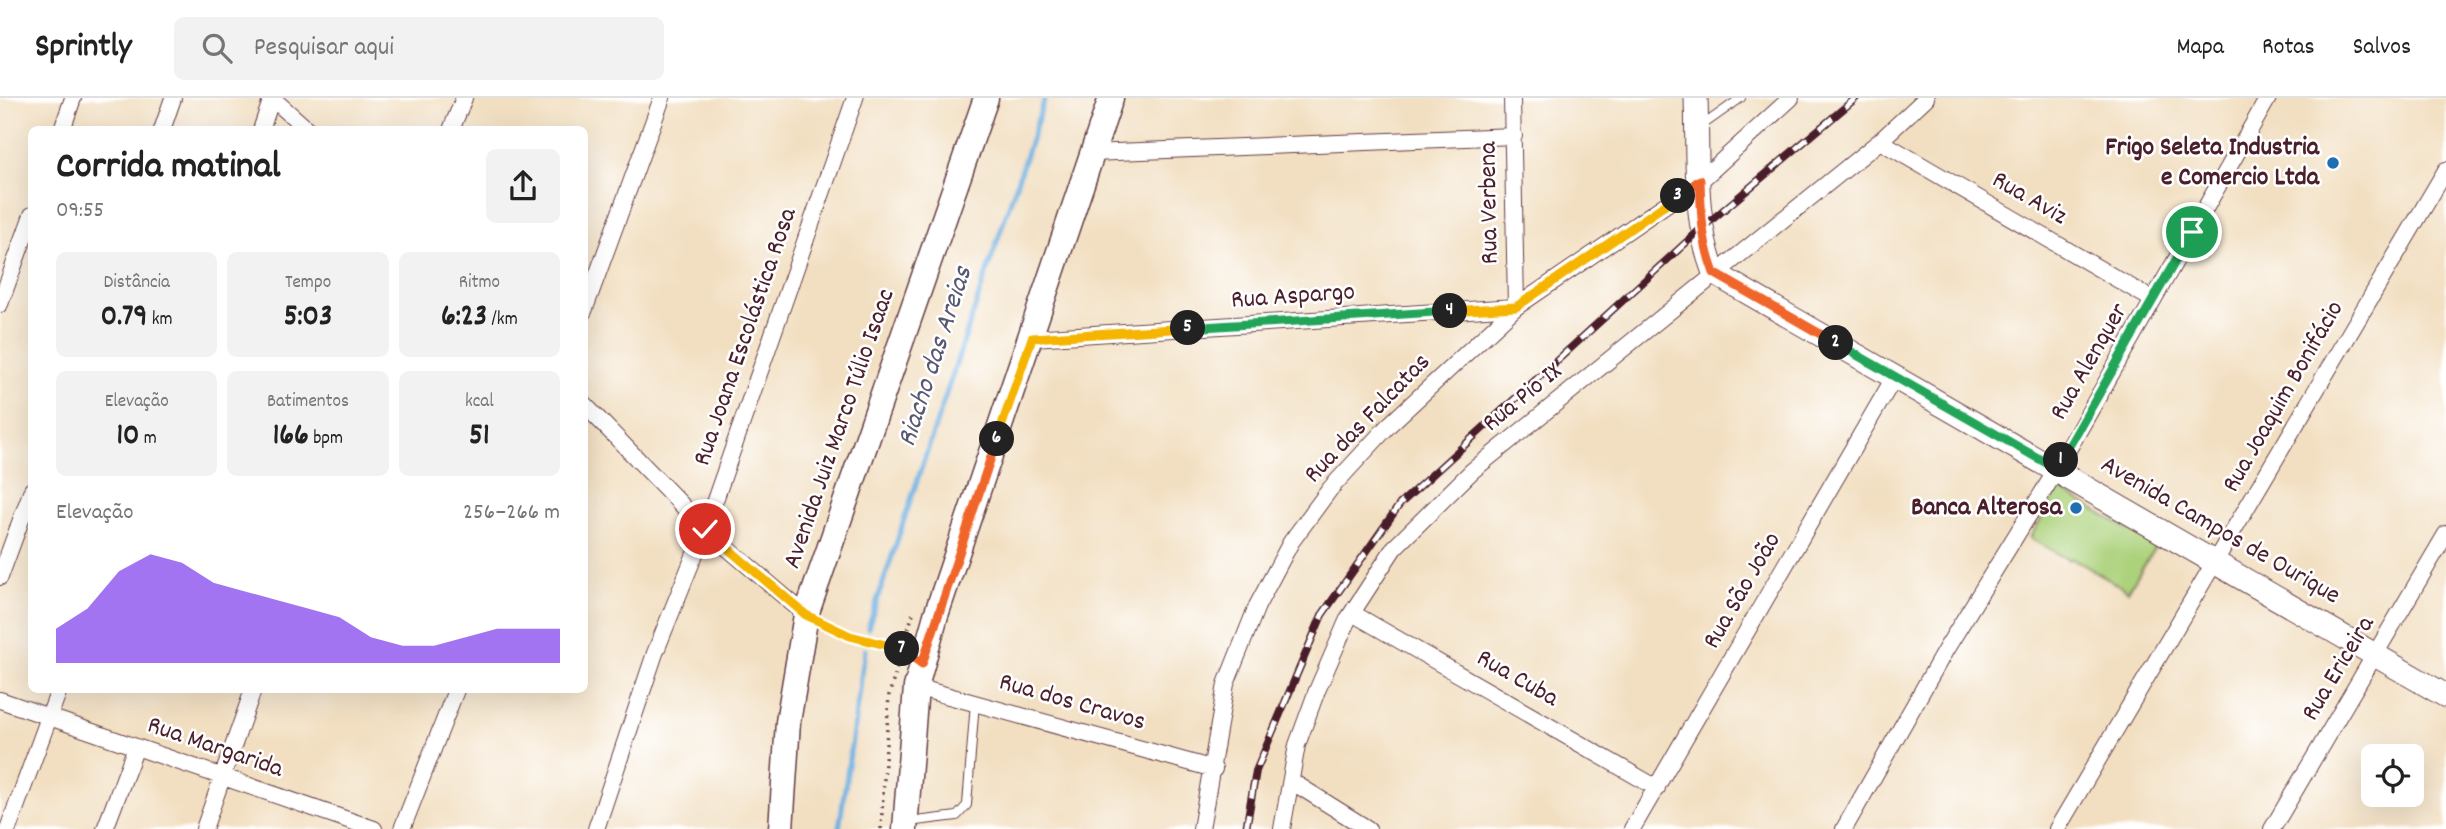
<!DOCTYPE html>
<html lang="pt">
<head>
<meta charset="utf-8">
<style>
	body { margin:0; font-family:Dekko,sans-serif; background:#f2f2f2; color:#222; height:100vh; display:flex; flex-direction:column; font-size:26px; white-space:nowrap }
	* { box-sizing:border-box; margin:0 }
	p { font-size:23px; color:#767676 }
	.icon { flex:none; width:38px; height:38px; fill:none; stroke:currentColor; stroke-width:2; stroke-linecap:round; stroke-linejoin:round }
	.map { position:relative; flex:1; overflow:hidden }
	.details { position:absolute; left:28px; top:28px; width:560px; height:567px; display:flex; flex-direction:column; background:#fff; border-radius:10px; box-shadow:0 7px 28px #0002 }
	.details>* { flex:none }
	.fabs { position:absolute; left:2361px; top:646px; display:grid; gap:14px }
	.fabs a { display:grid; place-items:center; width:63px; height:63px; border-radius:10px; background:#fff; box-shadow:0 7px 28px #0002; font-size:35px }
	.pin { position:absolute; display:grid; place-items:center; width:60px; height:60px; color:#fff; margin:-30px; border:4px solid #fff; border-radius:50%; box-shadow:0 2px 7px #0007 }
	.km { position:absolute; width:35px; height:35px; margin:-18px; border-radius:50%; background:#222; color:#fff; font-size:19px; line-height:35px; text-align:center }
	.round { display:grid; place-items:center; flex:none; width:74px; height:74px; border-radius:10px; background:#f2f2f2 }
	.headline { display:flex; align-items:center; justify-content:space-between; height:119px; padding:0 28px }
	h1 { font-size:38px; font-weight:800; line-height:52px }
	.metrics { display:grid; grid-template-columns:repeat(3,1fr); gap:10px; height:119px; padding:7px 28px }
	.metrics div { display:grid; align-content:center; border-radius:10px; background:#f2f2f2; text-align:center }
	.metrics b { font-size:30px; font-weight:800 }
	.metrics small { font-size:19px; font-weight:400 }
	.metrics p { font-size:19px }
	.chart { height:196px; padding:14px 28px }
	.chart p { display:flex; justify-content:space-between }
	.chart svg { width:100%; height:126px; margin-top:7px; fill:#7c3aed; opacity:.7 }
	header { display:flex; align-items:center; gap:42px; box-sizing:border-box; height:98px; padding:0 35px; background:#fff; border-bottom:2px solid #e0e0e0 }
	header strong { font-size:33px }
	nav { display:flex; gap:38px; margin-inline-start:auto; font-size:24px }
	.search { width:490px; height:63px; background:#f2f2f2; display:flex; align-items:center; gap:18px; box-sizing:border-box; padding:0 24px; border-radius:10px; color:#767676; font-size:26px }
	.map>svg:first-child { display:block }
	.green { fill:#acd27b; stroke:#7b7853; stroke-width:2 }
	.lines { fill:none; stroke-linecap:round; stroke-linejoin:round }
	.stream { stroke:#6baee0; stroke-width:5 }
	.service-casing { stroke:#633c42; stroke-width:10 }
	.minor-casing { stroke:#633c42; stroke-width:18 }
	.secondary-casing { stroke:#633c42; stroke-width:25 }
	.primary-casing { stroke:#633c42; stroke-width:27 }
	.path { stroke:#633c42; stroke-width:3.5; stroke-dasharray:2 5; stroke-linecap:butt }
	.service { stroke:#fff; stroke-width:8 }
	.minor { stroke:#fff; stroke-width:16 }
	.secondary { stroke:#fff; stroke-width:23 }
	.primary { stroke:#fff; stroke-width:24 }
	.rail-casing { stroke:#4a1f2b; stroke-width:8 }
	.rail { stroke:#fff; stroke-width:5; stroke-dasharray:16; stroke-linecap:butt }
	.split-1-casing { stroke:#fff; stroke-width:14 }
	.split-2-casing { stroke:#fff; stroke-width:14 }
	.split-3-casing { stroke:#fff; stroke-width:14 }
	.split-4-casing { stroke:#fff; stroke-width:14 }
	.split-5-casing { stroke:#fff; stroke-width:14 }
	.split-6-casing { stroke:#fff; stroke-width:14 }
	.split-7-casing { stroke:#fff; stroke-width:14 }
	.split-8-casing { stroke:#fff; stroke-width:14 }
	.split-1 { stroke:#22a559; stroke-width:9 }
	.split-2 { stroke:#22a559; stroke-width:9 }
	.split-3 { stroke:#f0652b; stroke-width:9 }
	.split-4 { stroke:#f5b400; stroke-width:9 }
	.split-5 { stroke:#22a559; stroke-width:9 }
	.split-6 { stroke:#f5b400; stroke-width:9 }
	.split-7 { stroke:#f0652b; stroke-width:9 }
	.split-8 { stroke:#f5b400; stroke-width:9 }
	.poi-dot { fill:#1f6fb2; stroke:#fff; stroke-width:2.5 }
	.labels { text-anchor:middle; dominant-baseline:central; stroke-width:5; stroke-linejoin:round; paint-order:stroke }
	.poi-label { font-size:26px; font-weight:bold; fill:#4a1f2b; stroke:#fff; text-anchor:end }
	.street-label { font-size:26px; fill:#4a1f2b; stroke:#fff }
	.water-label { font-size:28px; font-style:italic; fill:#575873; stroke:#fff }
</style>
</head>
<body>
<header>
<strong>Sprintly</strong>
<div class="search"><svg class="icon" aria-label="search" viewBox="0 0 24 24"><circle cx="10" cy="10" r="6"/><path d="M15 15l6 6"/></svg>Pesquisar aqui</div>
<nav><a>Mapa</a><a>Rotas</a><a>Salvos</a></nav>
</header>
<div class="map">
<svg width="2446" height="731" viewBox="0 0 2446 731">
	<rect width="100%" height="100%" fill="#fff"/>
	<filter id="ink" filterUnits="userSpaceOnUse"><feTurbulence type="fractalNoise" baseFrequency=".0143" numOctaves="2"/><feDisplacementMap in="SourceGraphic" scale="14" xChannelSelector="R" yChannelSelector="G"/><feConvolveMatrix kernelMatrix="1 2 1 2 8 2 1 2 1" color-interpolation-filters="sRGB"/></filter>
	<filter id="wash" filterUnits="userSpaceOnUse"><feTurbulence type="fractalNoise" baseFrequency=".00686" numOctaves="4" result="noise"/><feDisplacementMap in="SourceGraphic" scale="28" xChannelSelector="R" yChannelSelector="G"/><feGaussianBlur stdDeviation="1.57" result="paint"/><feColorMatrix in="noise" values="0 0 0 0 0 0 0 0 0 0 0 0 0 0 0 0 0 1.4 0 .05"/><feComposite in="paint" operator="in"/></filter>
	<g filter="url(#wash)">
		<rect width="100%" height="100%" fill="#f2dfc1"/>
		<path class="green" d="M2059,391l97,57 -28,45 -56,-33 -3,2 -39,-22z"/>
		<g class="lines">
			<path class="stream" d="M868,530l177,-530
				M839,731l26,-179"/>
		</g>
	</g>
	<g filter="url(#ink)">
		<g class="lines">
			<g class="service-casing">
				<path id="service" d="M1700,29l41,-29
					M908,724l49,-6 10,-11 8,-103"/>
			</g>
			<g class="minor-casing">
				<path id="minor" d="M272,0l36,32
					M62,32l11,-32
					M162,32l11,-32
					M261,32l11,-32
					M451,32l13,-32
					M1880,43l273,159
					M1091,55l423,-17
					M0,206l32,-89
					M584,213l78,-213
					M1032,240l484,-31 -4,-209
					M584,306l121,125 101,86
					M0,479l32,-87
					M1352,515l305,175
					M916,589l298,82
					M0,602l374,129
					M1291,683l77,48
					M8,731l51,-139
					M105,731l31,-82
					M204,731l49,-139
					M402,731l54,-139
					M596,731l59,-176 50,-124 150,-431
					M1201,731l25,-145 31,-78 34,-64 39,-53 59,-64 127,-118 184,-126 91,-83
					M1282,731l15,-84 19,-52 32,-74 46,-71 78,-77 408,-330 46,-43
					M1632,731l263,-453
					M1844,731l102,-180 111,-180 211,-371
					M2057,731l389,-659
					M2272,731l174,-295"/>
			</g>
			<g class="secondary-casing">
				<path id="secondary" d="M1696,0c2,57 -3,121 18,175l732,423"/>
			</g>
			<g class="primary-casing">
				<path id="primary" d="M781,731l7,-107 18,-107 180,-517
					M905,731l11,-142 20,-72 175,-517"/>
			</g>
			<path class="path" d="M825,526l25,12 51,12
				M881,731l8,-134 25,-85"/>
			<use href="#service" class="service"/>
			<use href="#minor" class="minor"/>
			<use href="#secondary" class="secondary"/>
			<use href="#primary" class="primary"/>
			<g class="rail-casing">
				<path id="rail" d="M1246,731l10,-58 66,-156 78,-111 302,-276 154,-130"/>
			</g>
			<use href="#rail" class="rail"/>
		</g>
	</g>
	<g class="lines" filter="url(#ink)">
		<g class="split-1-casing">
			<path id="split-1" d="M2061,362l131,-228"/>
		</g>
		<g class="split-2-casing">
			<path id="split-2" d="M1836,245l221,126 4,-9"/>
		</g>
		<g class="split-3-casing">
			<path id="split-3" d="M1678,98l22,-16c1,33 2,62 14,93l122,70"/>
		</g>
		<g class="split-4-casing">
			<path id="split-4" d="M1450,213l66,-4 162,-111"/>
		</g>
		<g class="split-5-casing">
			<path id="split-5" d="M1188,230l262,-17"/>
		</g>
		<g class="split-6-casing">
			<path id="split-6" d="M997,341l35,-101 156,-10"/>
		</g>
		<g class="split-7-casing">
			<path id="split-7" d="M902,551l20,15 75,-225"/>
		</g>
		<g class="split-8-casing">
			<path id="split-8" d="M705,431l101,86 44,21 52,13"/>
		</g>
		<use href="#split-1" class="split-1"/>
		<use href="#split-2" class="split-2"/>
		<use href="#split-3" class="split-3"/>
		<use href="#split-4" class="split-4"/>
		<use href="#split-5" class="split-5"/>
		<use href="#split-6" class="split-6"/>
		<use href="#split-7" class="split-7"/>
		<use href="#split-8" class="split-8"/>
	</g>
	<g class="poi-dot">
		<circle cx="2333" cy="65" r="7"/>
		<circle cx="2076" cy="410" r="7"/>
	</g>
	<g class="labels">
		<g class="poi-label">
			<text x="2319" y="50">Frigo Seleta Industria<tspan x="2319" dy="30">e Comercio Ltda</tspan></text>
			<text x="2062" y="410">Banca Alterosa</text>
		</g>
		<g class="street-label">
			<text transform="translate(2029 101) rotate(30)">Rua Aviz</text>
			<text transform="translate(1490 105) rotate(-91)">Rua Verbena</text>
			<text transform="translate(1293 199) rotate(-4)">Rua Aspargo</text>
			<text transform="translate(746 239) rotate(-71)">Rua Joana Escolástica Rosa</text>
			<text transform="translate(2090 264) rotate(-60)">Rua Alenquer</text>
			<text transform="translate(2284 299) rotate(-60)">Rua Joaquim Bonifácio</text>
			<text transform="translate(1523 300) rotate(-39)">Rua Pio IX</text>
			<text transform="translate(1368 321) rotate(-46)">Rua das Falcatas</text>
			<text transform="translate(840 331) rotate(-71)">Avenida Juiz Marco Túlio Isaac</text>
			<text transform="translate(2220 433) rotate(30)">Avenida Campos de Ourique</text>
			<text transform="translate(1743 493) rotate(-60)">Rua São João</text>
			<text transform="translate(2339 571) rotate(-59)">Rua Ericeira</text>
			<text transform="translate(1517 581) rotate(30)">Rua Cuba</text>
			<text transform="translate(1072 605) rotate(16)">Rua dos Cravos</text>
			<text transform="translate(215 650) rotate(19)">Rua Margarida</text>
		</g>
		<g class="water-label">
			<text transform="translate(937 259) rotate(-72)">Riacho das Areias</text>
		</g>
	</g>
</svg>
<div class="fabs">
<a><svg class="icon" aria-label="locate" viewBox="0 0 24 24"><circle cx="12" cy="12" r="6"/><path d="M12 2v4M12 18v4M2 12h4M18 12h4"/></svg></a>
</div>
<div class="pin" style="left:2192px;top:134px;background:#1e9e55"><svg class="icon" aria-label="arrive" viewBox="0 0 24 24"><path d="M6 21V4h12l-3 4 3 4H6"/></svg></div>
<div class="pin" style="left:705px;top:431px;background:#d93025"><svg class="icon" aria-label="check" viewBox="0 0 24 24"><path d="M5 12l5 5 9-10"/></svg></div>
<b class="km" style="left:2061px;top:362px">1</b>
<b class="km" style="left:1836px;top:245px">2</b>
<b class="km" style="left:1678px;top:98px">3</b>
<b class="km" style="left:1450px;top:213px">4</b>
<b class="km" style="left:1188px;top:230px">5</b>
<b class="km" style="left:997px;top:341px">6</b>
<b class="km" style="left:902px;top:551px">7</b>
<section class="details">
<div class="headline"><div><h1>Corrida matinal</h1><p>09:55</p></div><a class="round"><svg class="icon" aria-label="share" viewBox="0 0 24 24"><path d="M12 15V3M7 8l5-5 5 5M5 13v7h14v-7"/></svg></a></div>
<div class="metrics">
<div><p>Distância</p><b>0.79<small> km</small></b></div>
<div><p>Tempo</p><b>5:03</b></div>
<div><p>Ritmo</p><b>6:23<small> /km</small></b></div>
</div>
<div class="metrics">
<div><p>Elevação</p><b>10<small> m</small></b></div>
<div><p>Batimentos</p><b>166<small> bpm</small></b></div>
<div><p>kcal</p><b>51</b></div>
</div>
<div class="chart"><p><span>Elevação</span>256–266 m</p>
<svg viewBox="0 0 160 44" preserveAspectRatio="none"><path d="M0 44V32L10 25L20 12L30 6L40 9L50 16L60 19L70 22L80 25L90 28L100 35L110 38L120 38L130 35L140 32L150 32L160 32V44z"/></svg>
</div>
</section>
</div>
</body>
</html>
